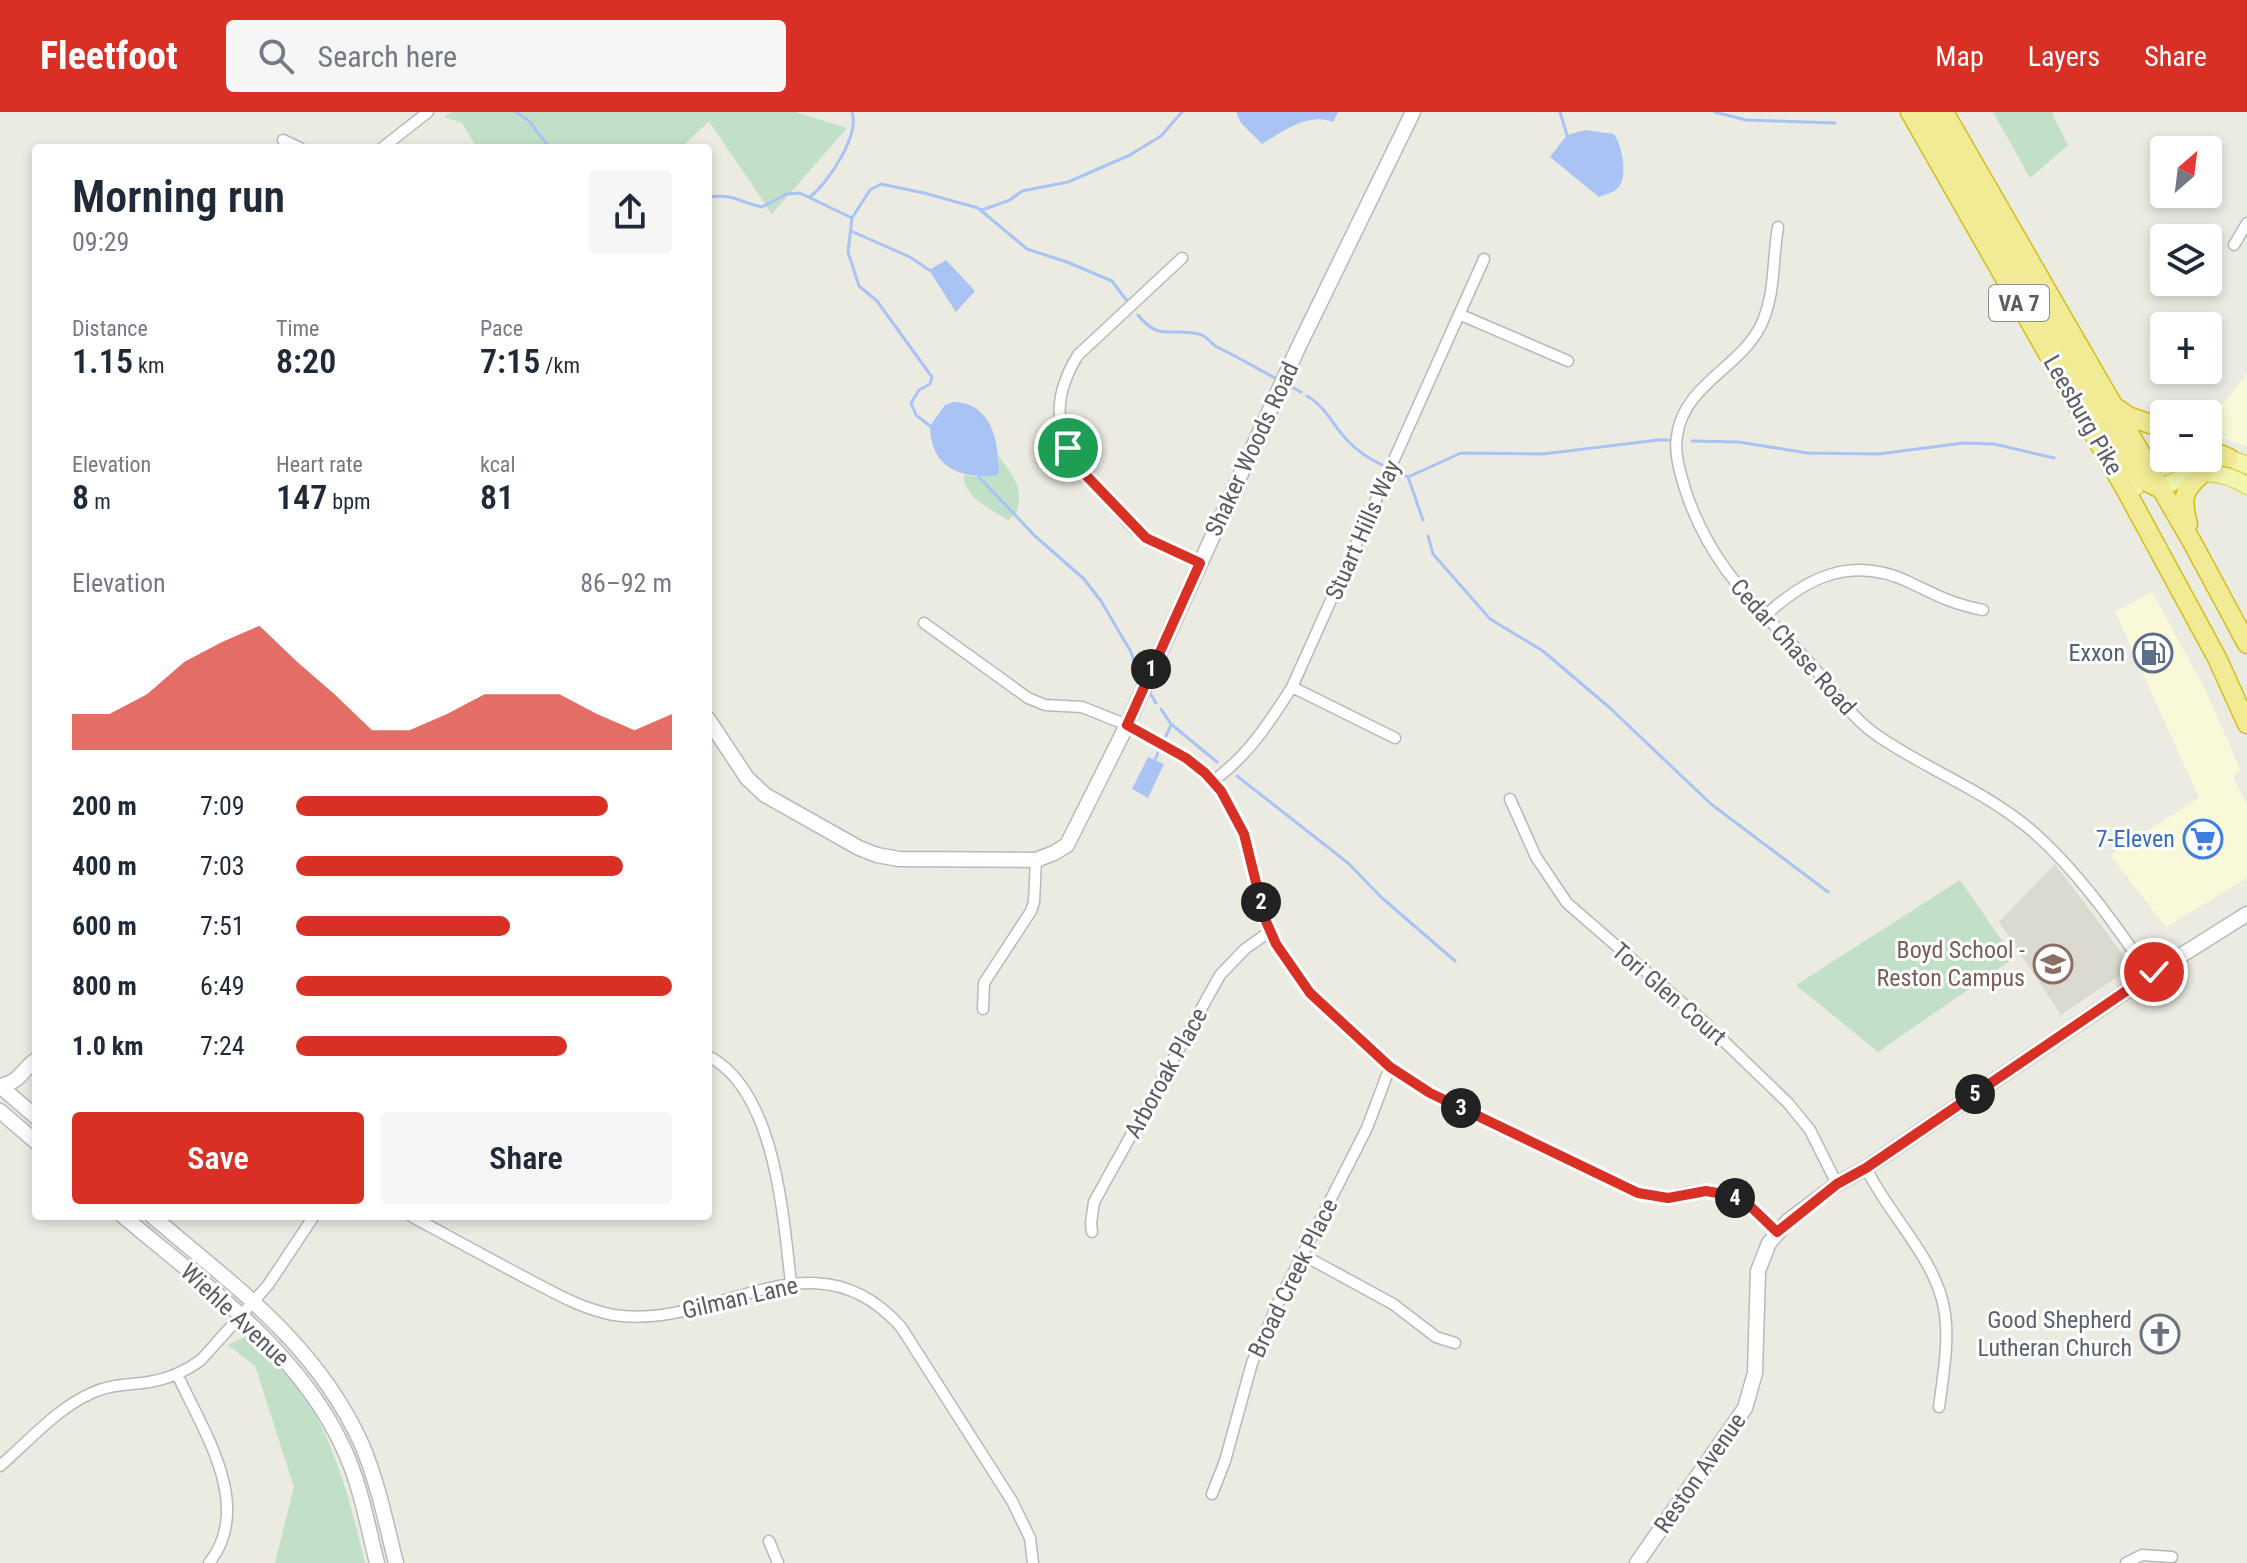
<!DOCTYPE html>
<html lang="en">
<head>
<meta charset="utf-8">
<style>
	body { margin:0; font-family:"Roboto Condensed",sans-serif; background:#f6f6f7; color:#1f2937; height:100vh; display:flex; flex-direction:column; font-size:30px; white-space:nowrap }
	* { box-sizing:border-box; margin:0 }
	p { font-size:26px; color:#747a83 }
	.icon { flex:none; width:44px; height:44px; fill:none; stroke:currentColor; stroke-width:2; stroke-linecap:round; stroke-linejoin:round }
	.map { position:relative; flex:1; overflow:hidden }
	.details { position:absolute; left:32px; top:32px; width:680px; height:1076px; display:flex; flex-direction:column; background:#fff; border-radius:8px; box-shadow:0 4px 12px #0003 }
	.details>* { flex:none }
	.needle { width:52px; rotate:28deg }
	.controls { position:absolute; left:2150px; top:24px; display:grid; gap:16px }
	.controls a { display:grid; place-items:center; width:72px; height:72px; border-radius:8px; background:#fff; box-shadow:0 4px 12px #0003; font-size:40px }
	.pin { position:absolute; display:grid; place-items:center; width:68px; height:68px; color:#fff; margin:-34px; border:4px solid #fff; border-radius:50%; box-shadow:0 2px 8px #0007 }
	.km { position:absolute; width:40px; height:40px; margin:-20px; border-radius:50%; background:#222; color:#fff; font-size:22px; line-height:40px; text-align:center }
	.round { display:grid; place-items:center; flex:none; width:84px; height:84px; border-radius:8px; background:#f6f6f7 }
	.summary { display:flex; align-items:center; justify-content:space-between; height:136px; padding:0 40px }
	h1 { font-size:44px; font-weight:600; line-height:60px }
	.stats { display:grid; grid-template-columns:repeat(3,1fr); gap:12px; height:136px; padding:8px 40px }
	.stats div { display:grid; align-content:center }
	.stats b { font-size:34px; font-weight:600 }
	.stats small { font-size:22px; font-weight:400 }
	.stats p { font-size:22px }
	.chart { height:224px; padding:16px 40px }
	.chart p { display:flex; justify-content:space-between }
	.chart svg { width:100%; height:144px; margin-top:8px; fill:#d93025; opacity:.7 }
	.cta { display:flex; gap:16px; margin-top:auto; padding:16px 40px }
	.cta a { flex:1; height:92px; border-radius:8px; background:#d93025; color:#fff; font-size:32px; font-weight:600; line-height:92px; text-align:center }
	.cta a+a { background:#f6f6f7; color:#1f2937 }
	ul { padding:0 40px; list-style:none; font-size:26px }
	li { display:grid; grid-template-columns:128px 96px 1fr; align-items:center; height:60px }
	li i { height:20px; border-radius:10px; background:#d93025 }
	header { display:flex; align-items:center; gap:48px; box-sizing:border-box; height:112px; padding:0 40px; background:#d93025; color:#fff }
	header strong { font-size:38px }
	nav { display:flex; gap:44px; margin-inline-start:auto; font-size:28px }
	.search { width:560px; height:72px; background:#f6f6f7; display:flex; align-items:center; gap:20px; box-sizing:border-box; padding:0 28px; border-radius:8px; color:#747a83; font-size:30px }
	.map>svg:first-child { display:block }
	.commercial { fill:#f9f8d9 }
	.education { fill:#dbdad0 }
	.green { fill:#c1e0c7 }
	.water { fill:#a9c4f4 }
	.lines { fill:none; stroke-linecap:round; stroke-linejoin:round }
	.stream { stroke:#a9c4f4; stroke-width:3 }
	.street-casing { stroke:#b7b8bd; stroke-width:13 }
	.secondary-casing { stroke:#b7b9bf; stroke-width:17 }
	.primary-casing { stroke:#e0d666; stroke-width:19 }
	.highway-casing { stroke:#d3bf1a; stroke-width:21 }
	.street { stroke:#fff; stroke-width:10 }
	.secondary { stroke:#fff; stroke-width:14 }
	.primary { stroke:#f2f5ad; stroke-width:16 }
	.highway { stroke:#f0eb94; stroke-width:18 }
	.route-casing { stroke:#fff; stroke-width:16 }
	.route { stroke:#d93025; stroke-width:10 }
	.labels { text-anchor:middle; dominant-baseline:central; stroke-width:6; stroke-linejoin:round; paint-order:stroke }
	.shield { fill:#fff; stroke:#8c8d90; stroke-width:2 }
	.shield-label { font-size:22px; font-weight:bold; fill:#5a5c61 }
	.street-label { font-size:24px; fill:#5a5c61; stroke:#fff }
	.service-label { font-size:24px; fill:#4e5e75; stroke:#fff; text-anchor:end }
	.shop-label { font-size:24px; fill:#366cbe; stroke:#fff; text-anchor:end }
	.education-label { font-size:24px; fill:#785e54; stroke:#fff; text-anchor:end }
	.worship-label { font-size:24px; fill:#5b616d; stroke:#fff; text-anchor:end }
</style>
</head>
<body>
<header>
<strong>Fleetfoot</strong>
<div class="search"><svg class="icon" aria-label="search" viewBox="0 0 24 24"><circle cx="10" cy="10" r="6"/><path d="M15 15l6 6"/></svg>Search here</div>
<nav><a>Map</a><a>Layers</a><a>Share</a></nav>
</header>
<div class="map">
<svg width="2247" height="1451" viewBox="0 0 2247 1451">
	<rect width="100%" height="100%" fill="#ebebe2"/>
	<path class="commercial" d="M2247,261v74l-39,-15v-8z
		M2152,480l52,95 37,84 -8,6 14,28v73l-81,49 -56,-72 89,-57 -84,-186z"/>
	<path class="education" d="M2055,752l73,97 -2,10 -65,44 -62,-93z"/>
	<path class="green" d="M451,0h344l52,16 -75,86 -63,-93 -28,27h-204l-15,-25 -18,-6z
		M1993,0h60v4l15,29 -38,33z
		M999,344c14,20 26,33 17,58l-8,6c-16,-10 -46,-24 -44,-45l15,2 19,-4z
		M1960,768l54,78 -136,94 -82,-67z
		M248,1223c74,53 97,145 117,228h-90l19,-76 -39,-121 -27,-21z"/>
	<path class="water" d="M1236,0h102l-5,10c-25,-10 -51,10 -71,22l-21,-21z
		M1585,18l29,4c8,11 15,44 3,55 -4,4 -12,5 -18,8l-49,-40 17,-22z
		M946,148l29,31 -19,21 -27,-42z
		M953,290c39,0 46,40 46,71l-4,3c-36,2 -64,-8 -65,-50l15,-21z
		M1148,645l16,7 -16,34 -16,-9z"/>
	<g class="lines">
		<path class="stream" d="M516,0l12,8 22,28
			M1560,0l7,23
			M1715,0l31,8 89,3
			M708,85c28,-3 30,5 54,10l25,-13 13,-1 52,25 18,-28 11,-6 43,9 54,15 49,41 40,13 45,19 15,20
			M810,85c18,-14 50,-62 42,-85
			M982,98l28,-10 12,-9 46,-9 62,-27 31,-19 21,-24
			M852,106l-4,34 11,34 18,15 55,76 -2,7 -11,6 -8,13 5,12 14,11
			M851,119l59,26 19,13
			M1138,203c21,27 33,12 61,19 9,2 12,11 20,14 19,9 37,20 56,30
			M1290,274l11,6
			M1307,284c18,10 26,29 39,43 11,12 23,20 38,27
			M1692,329l47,1 68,11 72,1 84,-11 31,1 60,14
			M1398,360l10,5
			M979,365l56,59 49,43 17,22 30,51 8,23
			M1408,365l53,-24 82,1 115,-14h16
			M1408,365l15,43
			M1428,424l5,18 57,65 53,32 67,57 101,96 117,88
			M1150,581l6,10
			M1161,597l10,15 46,38
			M1166,624l5,-11
			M1155,648l4,-10
			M1237,664l111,87 33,34 74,64"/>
		<g class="street-casing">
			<path id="street" d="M283,28l17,8
				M382,36l46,-36
				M1778,115c-6,33 -2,69 -18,100 -21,41 -77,59 -83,109 -3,17 3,36 8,53 27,83 75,118 130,180 21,24 38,51 66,69 49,33 104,53 150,92 47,41 83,93 119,145
				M2234,133l13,-22
				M1182,146l-104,97c-37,60 -14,95 28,142 12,14 27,33 43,43 16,10 34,16 51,23
				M1461,203l107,46
				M1764,505c42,-40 88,-62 145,-35 29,14 41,21 74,28
				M924,511l104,75 17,7 37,2 45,18 59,33 27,23 22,34 9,19 21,85 11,25 34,49 80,74 40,26 208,100c33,10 41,-3 69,-2 30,1 50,22 70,41
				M1292,575l103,51
				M1213,669c35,-25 56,-58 79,-94l192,-428
				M1510,687l26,58 31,46 136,118 85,82 22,27 27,54
				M983,897l1,-26 47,-72 3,-9 2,-42
				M712,946c64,38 71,158 79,225
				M1866,1056c22,46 69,90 78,140 6,31 -1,68 -5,99
				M411,1104c37,20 75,41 113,61 29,15 57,32 90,38 103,16 199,-88 287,12l111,174 18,37 3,25
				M1092,1120l-1,-9 3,-21 126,-227 25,-26 24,-17
				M1303,1143l90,49 43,33 19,6
				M177,1262c25,55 78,132 32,189
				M0,1354c29,-25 58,-59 94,-74 18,-8 36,-7 55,-10 19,-3 37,-11 52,-22l67,-75 46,-69
				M1212,1382l13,-33 27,-98 26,-60 89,-175 23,-61
				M769,1429l9,22
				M2126,1451l16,-8 30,2"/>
		</g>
		<g class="secondary-casing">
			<path id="secondary" d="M708,607l39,59 18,17 94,53 18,7 22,4 137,1 18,-7 13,-8 60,-120 171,-377 115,-236
				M0,974l36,31
				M0,974c22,-5 20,-15 36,-26
				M0,999l36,31
				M123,1104c80,68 173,132 219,229 18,37 25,78 35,118
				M152,1104c81,69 165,128 210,229 16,38 24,78 34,118
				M1637,1451l108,-155 10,-35 3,-102 11,-28 19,-22 49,-37 29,-16 284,-193 97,-61"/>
		</g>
		<g class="primary-casing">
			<path id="primary" d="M2218,345l11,1 18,7
				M2160,376c31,-16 56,-22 87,-2
				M2128,382l22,-22 36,-14"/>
		</g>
		<g class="highway-casing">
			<path id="highway" d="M1910,0l218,382 89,164 30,66
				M1926,0l199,346 16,21 16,8
				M1944,0l248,430 55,102
				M2112,293l16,11 36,13
				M2208,337l21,9
				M2188,412c-7,-27 -5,-34 16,-52"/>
		</g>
		<use href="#street" class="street"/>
		<use href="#secondary" class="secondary"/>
		<use href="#primary" class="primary"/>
		<use href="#highway" class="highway"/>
	</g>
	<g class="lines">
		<g class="route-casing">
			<path id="route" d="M1068,336l12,21 66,69 54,25 -73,162 59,33 19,15 16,18 23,43 21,85 11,25 34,49 80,74 40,26 208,100 30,5 38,-7 23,4 22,12 26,25 60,-48 29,-16 288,-196"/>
		</g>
		<use href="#route" class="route"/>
	</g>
	<defs>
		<g id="fuel-ring" transform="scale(2)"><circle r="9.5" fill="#fff" stroke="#5c6f8a" stroke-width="1.5"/><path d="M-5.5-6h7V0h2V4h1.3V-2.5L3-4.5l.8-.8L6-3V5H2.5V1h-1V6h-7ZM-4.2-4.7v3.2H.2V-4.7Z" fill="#5c6f8a"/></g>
		<g id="supermarket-ring" transform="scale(2)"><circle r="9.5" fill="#fff" stroke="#3f7fe0" stroke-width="1.5"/><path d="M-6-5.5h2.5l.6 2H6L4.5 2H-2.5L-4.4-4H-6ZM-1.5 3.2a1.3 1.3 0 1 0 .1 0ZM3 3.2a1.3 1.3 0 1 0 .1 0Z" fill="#3f7fe0"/></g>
		<g id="school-ring" transform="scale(2)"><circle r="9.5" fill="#fff" stroke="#8d6e63" stroke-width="1.5"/><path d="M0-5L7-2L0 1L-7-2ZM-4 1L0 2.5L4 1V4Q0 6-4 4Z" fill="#8d6e63"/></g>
		<g id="church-ring" transform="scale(2)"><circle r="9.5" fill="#fff" stroke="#6b7280" stroke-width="1.5"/><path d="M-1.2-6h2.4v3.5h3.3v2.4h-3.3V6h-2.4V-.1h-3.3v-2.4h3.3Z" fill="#6b7280"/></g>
	</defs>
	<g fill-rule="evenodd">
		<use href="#fuel-ring" x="2153" y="541"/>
		<use href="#supermarket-ring" x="2203" y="727"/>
		<use href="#school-ring" x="2053" y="852"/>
		<use href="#church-ring" x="2160" y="1222"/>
	</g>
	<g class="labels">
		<rect class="shield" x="1989" y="173" width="60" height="36" rx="6"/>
		<g class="shield-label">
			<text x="2019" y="191">VA 7</text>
		</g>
		<g class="street-label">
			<text transform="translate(2083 303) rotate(60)">Leesburg Pike</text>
			<text transform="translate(1252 337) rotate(-65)">Shaker Woods Road</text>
			<text transform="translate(1363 418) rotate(-66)">Stuart Hills Way</text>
			<text transform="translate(1793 535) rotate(48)">Cedar Chase Road</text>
			<text transform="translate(1669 882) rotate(41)">Tori Glen Court</text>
			<text transform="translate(1166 961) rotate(-61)">Arboroak Place</text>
			<text transform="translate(1293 1166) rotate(-64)">Broad Creek Place</text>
			<text transform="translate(740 1186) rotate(-13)">Gilman Lane</text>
			<text transform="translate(235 1203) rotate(43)">Wiehle Avenue</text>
			<text transform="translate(1700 1361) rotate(-55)">Reston Avenue</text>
		</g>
		<g class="service-label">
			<text x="2125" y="541">Exxon</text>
		</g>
		<g class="shop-label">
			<text x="2175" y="727">7-Eleven</text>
		</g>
		<g class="education-label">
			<text x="2025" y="838">Boyd School -<tspan x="2025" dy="28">Reston Campus</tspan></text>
		</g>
		<g class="worship-label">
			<text x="2132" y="1208">Good Shepherd<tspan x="2132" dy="28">Lutheran Church</tspan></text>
		</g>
	</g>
</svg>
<div class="controls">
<a><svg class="needle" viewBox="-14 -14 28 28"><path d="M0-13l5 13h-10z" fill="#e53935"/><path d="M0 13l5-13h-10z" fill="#747a83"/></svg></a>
<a><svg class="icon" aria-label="layers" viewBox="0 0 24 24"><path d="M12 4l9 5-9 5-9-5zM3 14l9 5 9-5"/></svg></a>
<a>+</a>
<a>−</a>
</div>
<div class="pin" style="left:1068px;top:336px;background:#1e9e55"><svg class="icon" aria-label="arrive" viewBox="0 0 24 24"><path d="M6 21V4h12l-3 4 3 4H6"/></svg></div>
<div class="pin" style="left:2154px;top:860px;background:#d93025"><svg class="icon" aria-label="check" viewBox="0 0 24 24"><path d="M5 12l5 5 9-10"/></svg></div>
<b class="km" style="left:1151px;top:557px">1</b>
<b class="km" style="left:1261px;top:790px">2</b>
<b class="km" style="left:1461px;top:996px">3</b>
<b class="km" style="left:1735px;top:1086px">4</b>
<b class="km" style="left:1975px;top:982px">5</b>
<section class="details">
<div class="summary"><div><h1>Morning run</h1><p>09:29</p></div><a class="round"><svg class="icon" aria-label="share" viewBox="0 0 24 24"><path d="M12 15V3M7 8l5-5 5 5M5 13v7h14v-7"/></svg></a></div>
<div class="stats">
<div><p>Distance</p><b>1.15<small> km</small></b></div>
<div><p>Time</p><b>8:20</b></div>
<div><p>Pace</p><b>7:15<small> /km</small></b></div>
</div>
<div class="stats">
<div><p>Elevation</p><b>8<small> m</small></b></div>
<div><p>Heart rate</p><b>147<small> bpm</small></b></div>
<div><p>kcal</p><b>81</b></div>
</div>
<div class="chart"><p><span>Elevation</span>86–92 m</p>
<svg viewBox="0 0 160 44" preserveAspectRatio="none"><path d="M0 44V33L10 33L20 27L30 17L40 11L50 6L60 17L70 27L80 38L90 38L100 33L110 27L120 27L130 27L140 33L150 38L160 33V44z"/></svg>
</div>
<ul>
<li><b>200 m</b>7:09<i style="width:83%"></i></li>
<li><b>400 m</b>7:03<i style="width:87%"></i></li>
<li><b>600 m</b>7:51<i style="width:57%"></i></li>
<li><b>800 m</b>6:49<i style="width:100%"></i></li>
<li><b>1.0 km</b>7:24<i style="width:72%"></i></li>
</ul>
<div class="cta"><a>Save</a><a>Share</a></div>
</section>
</div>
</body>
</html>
